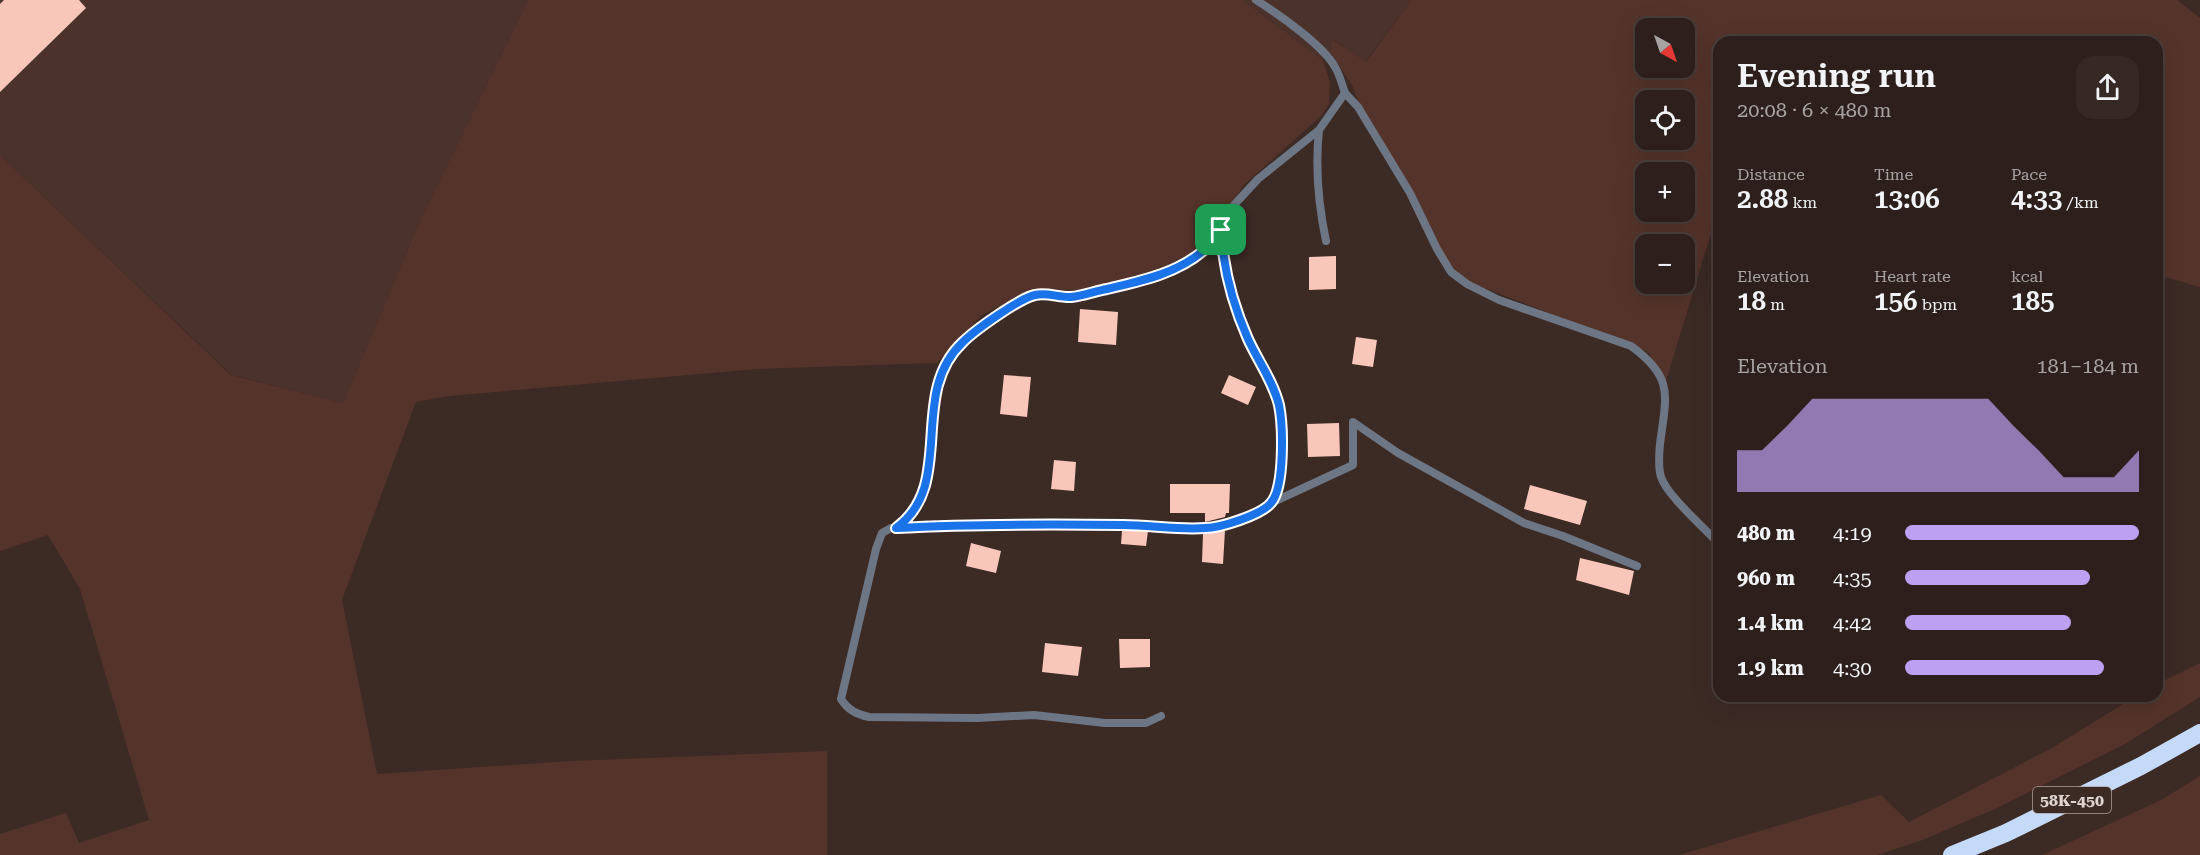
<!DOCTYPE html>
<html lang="en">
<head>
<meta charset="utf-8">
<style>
	body { margin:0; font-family:"Roboto Serif",serif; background:#352825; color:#f1f3f6; height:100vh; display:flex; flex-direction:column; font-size:22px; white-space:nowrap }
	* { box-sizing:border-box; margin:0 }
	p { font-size:20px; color:#a7a3a3 }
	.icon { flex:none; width:33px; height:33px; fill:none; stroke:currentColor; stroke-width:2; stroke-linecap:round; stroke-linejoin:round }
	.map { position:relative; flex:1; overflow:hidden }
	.details { position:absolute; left:1713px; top:36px; width:450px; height:666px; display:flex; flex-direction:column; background:#2d201c; border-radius:18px; box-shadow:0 6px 24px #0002,0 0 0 2px #483e3b }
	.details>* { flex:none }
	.needle { width:39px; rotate:140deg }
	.tools { position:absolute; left:1635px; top:18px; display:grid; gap:12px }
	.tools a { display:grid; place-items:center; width:60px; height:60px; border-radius:12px; background:#2d201c; box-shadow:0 6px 24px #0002,0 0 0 2px #483e3b; font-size:30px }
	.pin { position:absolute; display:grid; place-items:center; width:51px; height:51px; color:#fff; margin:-26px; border-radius:12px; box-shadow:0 3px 9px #0006 }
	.round { display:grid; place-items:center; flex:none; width:63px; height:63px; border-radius:18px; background:#352825 }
	.overview { display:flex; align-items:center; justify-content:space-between; height:102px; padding:0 24px }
	h1 { font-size:33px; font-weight:600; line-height:45px }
	.metrics { display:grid; grid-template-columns:repeat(3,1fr); gap:9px; height:102px; padding:6px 24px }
	.metrics div { display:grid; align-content:center }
	.metrics b { font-size:26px; font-weight:600 }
	.metrics small { font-size:16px; font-weight:400 }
	.metrics p { font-size:16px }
	.chart { height:168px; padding:12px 24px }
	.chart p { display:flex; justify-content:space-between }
	.chart svg { width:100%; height:108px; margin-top:6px; fill:#bca0f2; opacity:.7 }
	ul { padding:0 24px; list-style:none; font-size:20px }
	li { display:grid; grid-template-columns:96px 72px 1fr; align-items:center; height:45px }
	li i { height:15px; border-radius:8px; background:#bca0f2 }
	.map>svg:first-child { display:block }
	.built { fill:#4b322b }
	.green { fill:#54332a; fill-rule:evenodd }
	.building { fill:#f8c7ba }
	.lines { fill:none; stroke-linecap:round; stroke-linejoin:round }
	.lane { stroke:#6c7685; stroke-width:8 }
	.highway { stroke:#c5daf8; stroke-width:18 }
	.route-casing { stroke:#fff; stroke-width:12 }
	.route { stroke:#1a73e8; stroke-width:8 }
	.labels { text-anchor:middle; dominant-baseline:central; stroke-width:6; stroke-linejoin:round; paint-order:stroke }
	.shield { fill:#3c2a25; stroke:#afa19d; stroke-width:1.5 }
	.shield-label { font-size:16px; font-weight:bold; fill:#e0d4d1 }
</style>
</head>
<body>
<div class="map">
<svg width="2200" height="855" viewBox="0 0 2200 855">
	<rect width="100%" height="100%" fill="#3c2a25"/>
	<path class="built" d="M0,0h528l-107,218 -78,185 -111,-28 -232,-220z
		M1243,0h168l-46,62 -32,-23 -3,13 -7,8z"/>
	<path class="green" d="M528,0h715l80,60 7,22 -1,22 -7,11 -78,70 -43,63 -59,30 -70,13 -28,-3 -61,26 -46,49 -180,6 -308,27 -33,6 -74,198 35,174 194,-13 256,-10v104h-827v-21l66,-21 13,30 70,-23 -69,-231 -32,-54 -48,16v-396l231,220 112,28 78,-185z
		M1411,0h766l23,18v269l-43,-12v-233h-438v165l-53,174 -18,-29 -186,-73 -21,-29 -80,-142 -9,-23 -22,-33 2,-13 34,23zM1646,28h38v40h-38zM1646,100h38v40h-38zM1646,172h38v40h-38zM1646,244h38v40h-38z
		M2200,663v34l-75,47 -128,64 -77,33 -43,14h-198l202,-60 28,27 143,-74 84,-52h21v-12z
		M2200,776v79h-158l119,-55z"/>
	<path class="building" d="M4,0h75l7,8 -86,84v-88z
		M1336,256v33l-27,1v-33z
		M1080,309l38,3 -2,33 -38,-3z
		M1356,337l21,3 -4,27 -21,-3z
		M1004,375l27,2 -4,40 -27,-3z
		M1229,375l27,12 -8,18 -27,-12z
		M1339,423l1,33 -32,1 -1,-33z
		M1054,460l22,2 -2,29 -23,-2z
		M1170,484h60l-1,29h-3l-1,4 -20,5v-9h-35z
		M1530,485l57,16 -7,24 -56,-16z
		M1225,530l-2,34 -21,-2 1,-28z
		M1122,531h26l-2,15 -25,-2z
		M971,543l30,8 -5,22 -30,-7z
		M1580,558l54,13 -5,24 -53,-15z
		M1119,639h31v28l-30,1z
		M1045,643l37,4 -4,29 -36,-4z"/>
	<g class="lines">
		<path class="lane" d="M1345,93l13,14 52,86 27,56 14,23 16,12 32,16 132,46c44,32 35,50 29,98 -1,10 -2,23 1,33 7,20 43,50 58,67
			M1319,130c-4,38 -1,73 7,111
			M1271,503l82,-38v-43l45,31 126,70 39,13 74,30
			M896,528c61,-45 11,-134 67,-186 12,-12 57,-44 72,-47 12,-3 25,3 36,2 12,-1 25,-6 36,-8 33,-8 69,-15 96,-38 7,-6 12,-14 18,-21
			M1161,716l-15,7h-41l-71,-8 -57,3 -108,-1c-13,-3 -21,-7 -28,-18l35,-150 6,-16 9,-5 101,-5 156,2 57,3 37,-8 29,-17 8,-20 4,-44 -4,-35 -14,-36 -16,-27 -14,-35 -13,-49 -1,-27 13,-25 24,-26 61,-49 26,-37c-3,-8 -5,-18 -10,-26 -12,-22 -57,-53 -79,-67"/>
		<path class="highway" d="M1952,855l54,-22 135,-67 59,-33"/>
	</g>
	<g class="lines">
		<g class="route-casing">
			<path id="route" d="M1221,230c2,38 12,75 27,109 10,22 25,42 31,66 4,20 6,82 -8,98 -10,12 -51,25 -66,25 -27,2 -55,-3 -82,-3 -76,-1 -151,-1 -227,3 61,-44 11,-134 67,-186 12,-12 57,-44 72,-47 12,-3 25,3 36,2 12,-1 24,-6 36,-8 33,-8 69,-15 96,-38 7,-6 12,-14 18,-21z"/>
		</g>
		<use href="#route" class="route"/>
	</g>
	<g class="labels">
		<rect class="shield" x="2033" y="787" width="78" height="26" rx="4.5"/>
		<g class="shield-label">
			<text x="2072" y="800">58К-450</text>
		</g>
	</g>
</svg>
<div class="tools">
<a><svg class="needle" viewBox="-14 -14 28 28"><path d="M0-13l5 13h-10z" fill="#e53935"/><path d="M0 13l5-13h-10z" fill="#a7a3a3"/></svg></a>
<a><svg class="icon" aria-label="locate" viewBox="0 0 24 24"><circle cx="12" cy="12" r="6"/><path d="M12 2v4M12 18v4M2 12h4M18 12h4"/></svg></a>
<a>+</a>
<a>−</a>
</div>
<div class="pin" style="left:1221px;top:230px;background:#1e9e55"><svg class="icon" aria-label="arrive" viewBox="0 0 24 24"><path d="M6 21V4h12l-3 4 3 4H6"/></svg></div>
<section class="details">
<div class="overview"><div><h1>Evening run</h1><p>20:08 · 6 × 480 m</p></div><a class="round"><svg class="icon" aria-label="share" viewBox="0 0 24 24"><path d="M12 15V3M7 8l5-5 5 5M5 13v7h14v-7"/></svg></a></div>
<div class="metrics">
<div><p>Distance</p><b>2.88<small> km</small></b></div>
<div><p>Time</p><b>13:06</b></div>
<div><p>Pace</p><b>4:33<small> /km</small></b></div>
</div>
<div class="metrics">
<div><p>Elevation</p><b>18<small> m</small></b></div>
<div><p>Heart rate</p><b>156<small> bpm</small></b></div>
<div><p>kcal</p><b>185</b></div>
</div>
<div class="chart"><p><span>Elevation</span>181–184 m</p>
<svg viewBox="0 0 160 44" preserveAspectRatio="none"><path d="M0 44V27L10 27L20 17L30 6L40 6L50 6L60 6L70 6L80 6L90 6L100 6L110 17L120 27L130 38L140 38L150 38L160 27V44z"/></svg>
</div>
<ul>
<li><b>480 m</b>4:19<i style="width:100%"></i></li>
<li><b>960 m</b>4:35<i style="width:79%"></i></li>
<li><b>1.4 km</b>4:42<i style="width:71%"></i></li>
<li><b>1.9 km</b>4:30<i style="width:85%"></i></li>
</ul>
</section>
</div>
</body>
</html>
